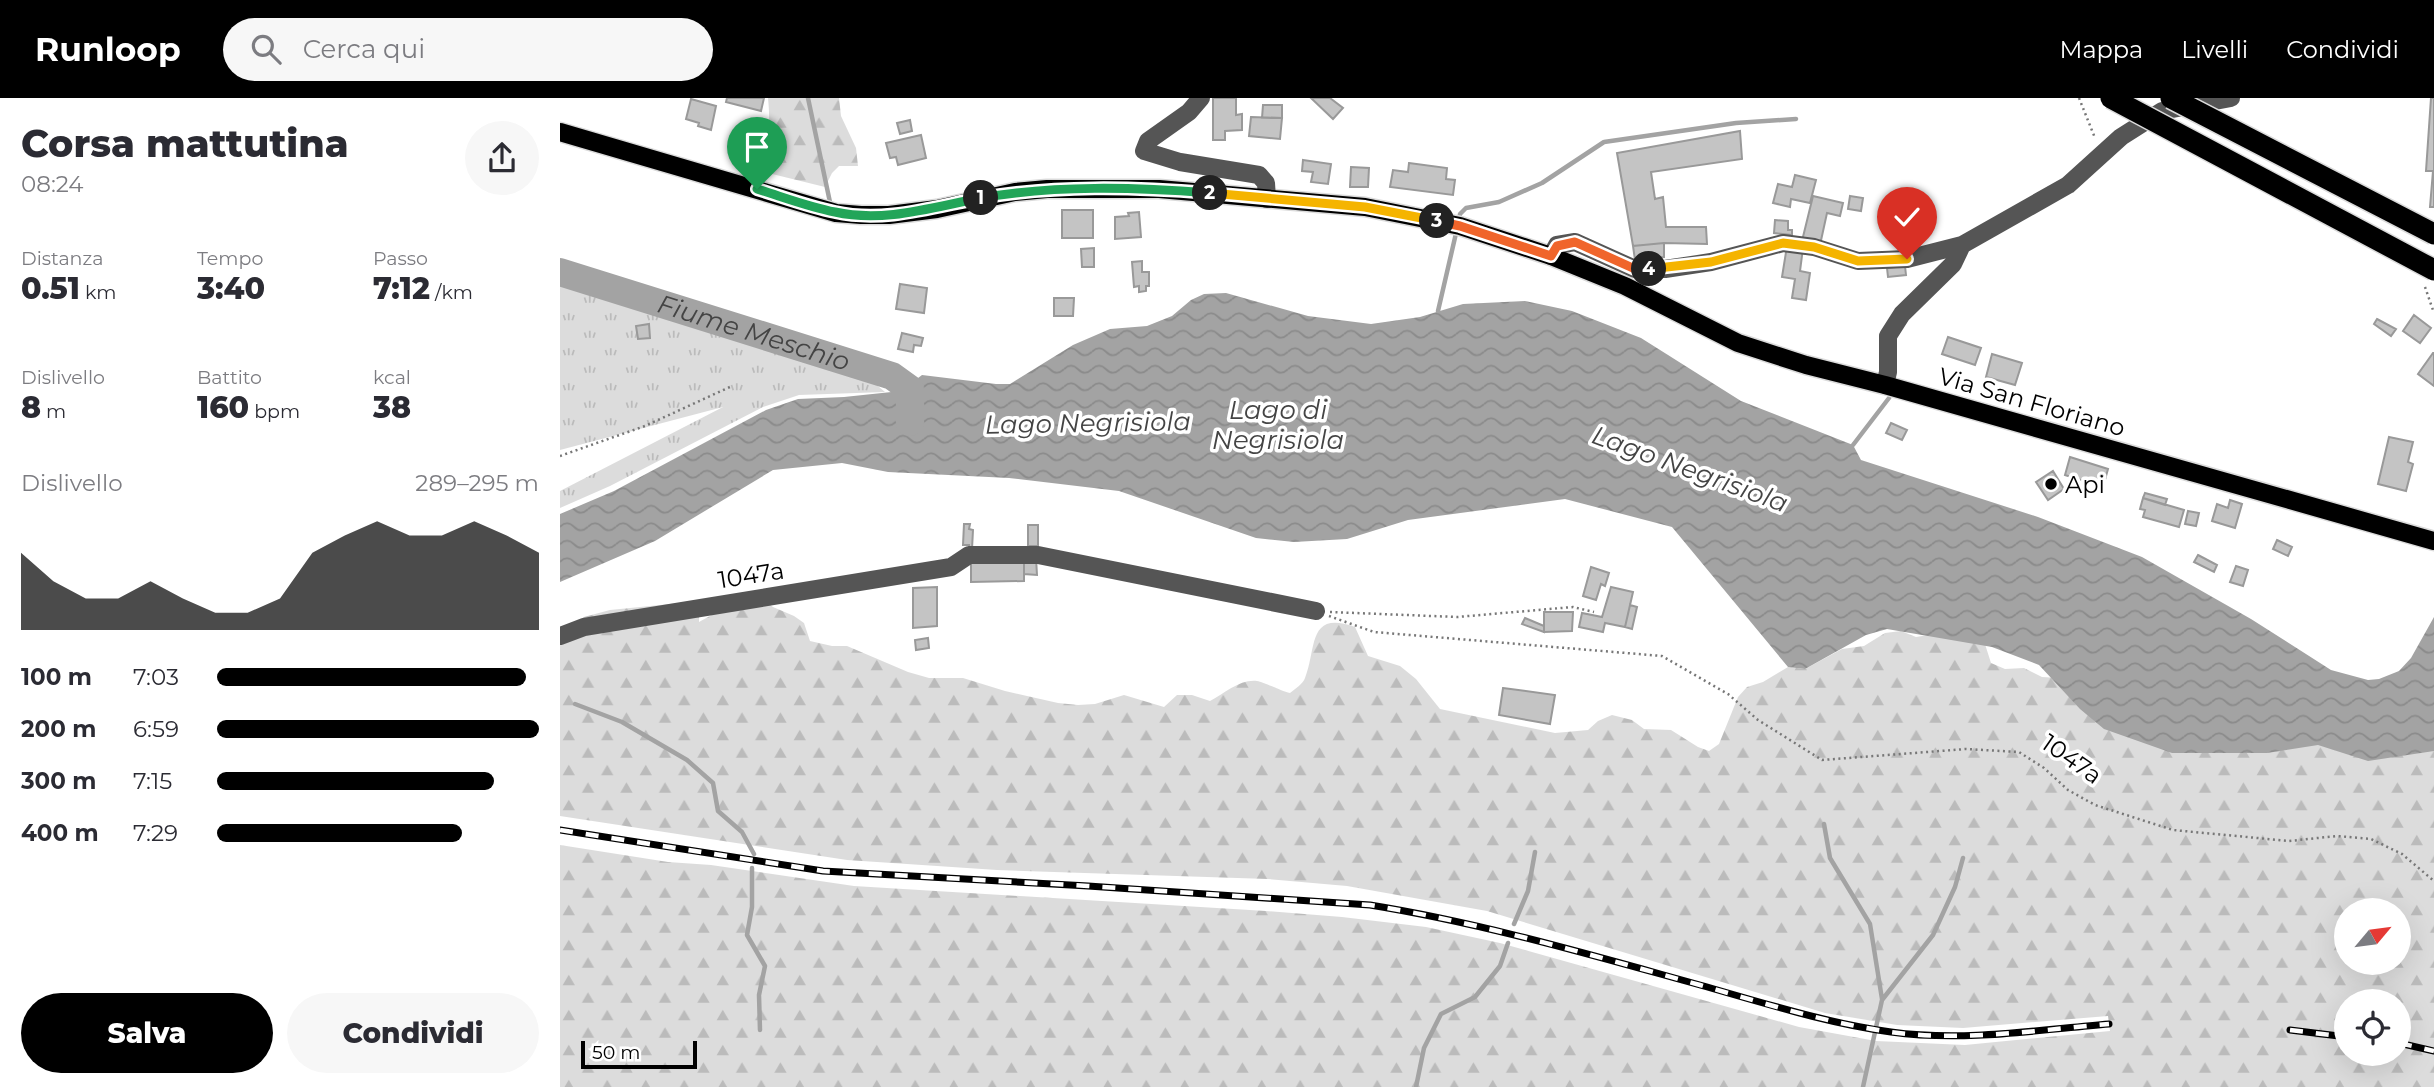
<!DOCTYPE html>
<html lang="it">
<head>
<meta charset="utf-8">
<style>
	body { margin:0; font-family:Montserrat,sans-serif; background:#f7f7f7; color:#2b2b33; height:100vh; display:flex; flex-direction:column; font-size:26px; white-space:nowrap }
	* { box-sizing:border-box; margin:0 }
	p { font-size:23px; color:#7c7c81 }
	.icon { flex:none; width:38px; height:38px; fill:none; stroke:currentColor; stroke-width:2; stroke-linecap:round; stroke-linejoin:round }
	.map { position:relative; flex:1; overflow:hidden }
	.side { display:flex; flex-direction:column; background:#fff; width:560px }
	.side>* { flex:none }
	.needle { width:46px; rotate:61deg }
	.tools { position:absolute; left:1774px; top:800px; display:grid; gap:14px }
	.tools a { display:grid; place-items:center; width:77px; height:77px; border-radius:50%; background:#fff; box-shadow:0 7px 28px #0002; font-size:35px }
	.scale { position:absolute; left:21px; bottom:18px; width:116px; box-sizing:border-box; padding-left:7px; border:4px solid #000; border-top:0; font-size:19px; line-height:24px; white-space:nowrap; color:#000; -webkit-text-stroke:5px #fff; paint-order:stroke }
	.pin { position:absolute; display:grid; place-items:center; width:60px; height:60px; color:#fff; margin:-72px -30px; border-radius:50% 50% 50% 0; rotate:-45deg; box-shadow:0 0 7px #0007 }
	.pin .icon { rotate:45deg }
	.km { position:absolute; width:35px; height:35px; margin:-18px; border-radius:50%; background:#222; color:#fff; font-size:19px; line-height:35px; text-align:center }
	.round { display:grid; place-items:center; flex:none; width:74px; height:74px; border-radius:37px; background:#f7f7f7 }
	.headline { display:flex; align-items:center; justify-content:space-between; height:119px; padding:0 21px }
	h1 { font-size:38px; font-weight:800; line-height:52px }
	.figures { display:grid; grid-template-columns:repeat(3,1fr); gap:10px; height:119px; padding:7px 21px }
	.figures div { display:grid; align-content:center }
	.figures b { font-size:30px; font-weight:800 }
	.figures small { font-size:19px; font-weight:400 }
	.figures p { font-size:19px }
	.chart { height:196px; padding:14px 21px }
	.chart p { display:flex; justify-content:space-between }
	.chart svg { width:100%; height:126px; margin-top:7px; fill:#000; opacity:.7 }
	.cta { display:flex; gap:14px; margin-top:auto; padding:14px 21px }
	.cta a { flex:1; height:80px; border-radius:42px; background:#000; color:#fff; font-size:28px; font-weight:800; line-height:80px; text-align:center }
	.cta a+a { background:#f7f7f7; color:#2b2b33 }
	ul { padding:0 21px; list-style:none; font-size:23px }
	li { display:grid; grid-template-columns:112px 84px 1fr; align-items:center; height:52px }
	li i { height:18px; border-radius:9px; background:#000 }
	header { display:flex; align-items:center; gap:42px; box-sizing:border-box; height:98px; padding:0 35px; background:#000; color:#fff }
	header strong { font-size:33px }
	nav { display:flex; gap:38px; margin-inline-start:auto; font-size:24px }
	.search { width:490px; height:63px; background:#f7f7f7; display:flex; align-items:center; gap:18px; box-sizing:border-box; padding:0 24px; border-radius:38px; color:#7c7c81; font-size:26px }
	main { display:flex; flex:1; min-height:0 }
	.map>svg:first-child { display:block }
	.grass { fill:url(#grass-tufts) }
	.forest { fill:url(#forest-firs); fill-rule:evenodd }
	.water { fill:url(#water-waves) }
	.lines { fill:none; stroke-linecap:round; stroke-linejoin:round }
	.stream { stroke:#a3a3a3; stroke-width:4.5 }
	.river { stroke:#a3a3a3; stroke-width:28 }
	.building { fill:#c4c4c4; stroke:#999; stroke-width:2 }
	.major-casing { stroke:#dbdbdb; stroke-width:21 }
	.path { stroke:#777; stroke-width:2.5; stroke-dasharray:2 3.5; stroke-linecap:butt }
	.minor { stroke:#555; stroke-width:18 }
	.major { stroke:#000; stroke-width:18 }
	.rail-casing { stroke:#000; stroke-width:7 }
	.rail { stroke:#fff; stroke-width:4.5; stroke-dasharray:13; stroke-linecap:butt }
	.highway-bridge-casing { stroke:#dbdbdb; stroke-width:24; stroke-linecap:butt }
	.highway-bridge { stroke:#000; stroke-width:21 }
	.split-1-casing { stroke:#fff; stroke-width:14 }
	.split-2-casing { stroke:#fff; stroke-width:14 }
	.split-3-casing { stroke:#fff; stroke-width:14 }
	.split-4-casing { stroke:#fff; stroke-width:14 }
	.split-5-casing { stroke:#fff; stroke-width:14 }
	.split-1 { stroke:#22a559; stroke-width:9 }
	.split-2 { stroke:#22a559; stroke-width:9 }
	.split-3 { stroke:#f5b400; stroke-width:9 }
	.split-4 { stroke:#f0652b; stroke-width:9 }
	.split-5 { stroke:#f5b400; stroke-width:9 }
	.poi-dot { fill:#000; stroke:#fff; stroke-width:2.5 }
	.labels { text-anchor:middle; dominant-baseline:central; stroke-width:7; stroke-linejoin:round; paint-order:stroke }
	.street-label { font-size:24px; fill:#000; stroke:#fff }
	.poi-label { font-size:24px; fill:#000; stroke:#fff; text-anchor:start }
	.water-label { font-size:26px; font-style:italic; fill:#444; stroke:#fff }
</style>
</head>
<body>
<header>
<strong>Runloop</strong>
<div class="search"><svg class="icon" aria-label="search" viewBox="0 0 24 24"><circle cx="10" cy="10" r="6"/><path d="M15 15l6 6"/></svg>Cerca qui</div>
<nav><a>Mappa</a><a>Livelli</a><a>Condividi</a></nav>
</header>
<main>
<section class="side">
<div class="headline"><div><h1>Corsa mattutina</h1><p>08:24</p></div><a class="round"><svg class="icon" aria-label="share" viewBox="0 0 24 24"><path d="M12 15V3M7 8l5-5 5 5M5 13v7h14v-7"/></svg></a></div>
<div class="figures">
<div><p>Distanza</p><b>0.51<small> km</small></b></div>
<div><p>Tempo</p><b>3:40</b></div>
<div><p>Passo</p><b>7:12<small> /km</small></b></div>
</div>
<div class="figures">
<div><p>Dislivello</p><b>8<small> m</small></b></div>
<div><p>Battito</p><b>160<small> bpm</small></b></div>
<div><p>kcal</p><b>38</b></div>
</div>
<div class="chart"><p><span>Dislivello</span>289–295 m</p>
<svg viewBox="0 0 160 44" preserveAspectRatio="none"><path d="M0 44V17L10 27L20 33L30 33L40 27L50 33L60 38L70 38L80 33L90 17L100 11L110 6L120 11L130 11L140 6L150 11L160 17V44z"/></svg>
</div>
<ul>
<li><b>100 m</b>7:03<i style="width:96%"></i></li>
<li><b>200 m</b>6:59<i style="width:100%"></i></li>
<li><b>300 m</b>7:15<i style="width:86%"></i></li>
<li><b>400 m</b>7:29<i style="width:76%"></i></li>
</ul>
<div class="cta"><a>Salva</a><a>Condividi</a></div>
</section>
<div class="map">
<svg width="1874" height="989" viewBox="0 0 1874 989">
	<defs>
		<pattern id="grass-tufts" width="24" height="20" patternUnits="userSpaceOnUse" patternTransform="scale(1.75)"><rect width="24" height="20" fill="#dcdcdc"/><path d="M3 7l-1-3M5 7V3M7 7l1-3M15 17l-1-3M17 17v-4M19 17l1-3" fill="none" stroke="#bbb"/></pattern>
		<pattern id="forest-firs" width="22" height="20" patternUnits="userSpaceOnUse" patternTransform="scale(1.75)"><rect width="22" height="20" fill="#dcdcdc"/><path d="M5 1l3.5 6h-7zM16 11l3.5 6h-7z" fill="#bbb"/></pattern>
		<pattern id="water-waves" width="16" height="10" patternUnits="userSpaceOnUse" patternTransform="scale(1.75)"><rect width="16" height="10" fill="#a3a3a3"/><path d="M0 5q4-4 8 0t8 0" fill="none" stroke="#8b8b8b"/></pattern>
	</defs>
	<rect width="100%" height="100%" fill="#fff"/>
	<path class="grass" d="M0,183l305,94 20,17 -86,3 -36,12 -153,79 -50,22v-17l163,-84 -163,43z"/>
	<path class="forest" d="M208,0h71l2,18 15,32 2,18h-19l-7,7 -7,14 -69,-17c12,-27 15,-43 12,-72z
		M200,498l13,11 21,9 10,7 6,18 22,5h15l61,26 21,6h34l42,13 53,12 20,2 17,-1 29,-9 40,12 13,-12h15l18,6c15,-8 30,-22 47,-20 7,1 24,10 33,12 5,-4 13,-9 15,-15 12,-30 2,-68 50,-51l13,29 32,10 16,13 24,30 115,24 33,-3 10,-9 14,-6 20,5 12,9 27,1 27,17 11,4 10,-7 19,-47 9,-10 16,-5 25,-15 17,2 37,-20 22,-3 21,-13 16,-2 15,6 25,-4 43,8 7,22 14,6 19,-1 18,9 18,1 374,69v340h-1874v-242l108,17 43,3 143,21 412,25 76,6 84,10 74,16 299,84 77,14 89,4 145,-14 -2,-15 -145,12 -66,-3 -72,-12 -338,-102 -140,-25 -79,-7 -271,-9 -150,-10 -287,-44v-180l24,-19 26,-7 80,-8 9,12v8l18,-10zM1787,812h52v52h-52zM1787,903h52v53h-52z"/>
	<path class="water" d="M666,195l82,23 63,8 49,-7 43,-13 62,-3 47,10 69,27 100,63 112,44 8,15 177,57 104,40 109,62 80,51 37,10 11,-1 20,-8 12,-13 23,-41v134l-66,10 -50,-16 -51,8h-95l-68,-24 -24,-20 -41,-44 -47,-18 -105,-18 -21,6 -61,34 -17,-2 -116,-140 -107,-28 -157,21 -61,19 -53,3 -38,-4 -137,-47 -110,-13 -121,-6 -46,-9 -69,7 -118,71 -95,41v-68l54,-23 152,-81 32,-11 46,-2 57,-6 21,-16 74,9h14l63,-39 37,-16 37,-3 25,-10 19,-16 13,-6z"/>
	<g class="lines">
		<path class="stream" d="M248,0l23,109
			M899,122l1,-6 6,-6 33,-6 43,-19 62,-41 132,-19 60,-4
			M878,213l19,-82
			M1293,347l36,-47
			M15,606l47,18 65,38 26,23 5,28 24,21 12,22
			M1264,726l6,34 40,66 12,75
			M192,770v39l-5,28 18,31 -6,29 1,35
			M954,826l14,-33 7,-39
			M856,989l8,-39 17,-34 34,-17 25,-31 8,-23
			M1303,989l19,-87 51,-65 22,-48 8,-29"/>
		<path class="river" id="s1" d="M0,174l332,104 18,13v33"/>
	</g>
	<path class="building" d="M167,0h37l-3,13 -35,-9z
		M653,0h23v17l6,-1v16l-17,1v9h-12z
		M751,0h19l13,10 -10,11z
		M1871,0h3v109h-4l3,-36h-7z
		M131,1l25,7 -5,24 -13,-4 1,-3 -13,-4z
		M703,7h19v13h-20z
		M691,19l31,1 -2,21 -31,-3z
		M350,22l2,11 -12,3 -3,-11z
		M1180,33l2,28 -91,13 4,27 8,-2 3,30h40l1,17 -43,-1 -31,3 -16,-93z
		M361,37l5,23 -28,7 -2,-8 -6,1 -4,-15z
		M743,62l28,4 -3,20 -17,-2 2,-10 -11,-1z
		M849,65l38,5 -1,11 9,1 -2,15 -63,-8 3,-17 15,2z
		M791,69l18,1 -1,19h-18z
		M1235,77l21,5 -6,23 -19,-4 -1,8 -17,-4 5,-19 14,3z
		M1253,98l30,7 -3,13 -13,-3 -7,32 -18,-4z
		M1290,98l13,2 -2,13 -13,-2z
		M502,112h31v28h-31z
		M579,114l2,25 -26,2v-22l14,-1 -1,-3z
		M1215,122l13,1v9h4v5l-18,-2z
		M1104,145v14l-29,3 -2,-14z
		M1227,148l16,2 -3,23 10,2 -4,27 -14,-2 3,-19 -13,-2z
		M534,150v19h-12l-1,-18z
		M582,163v11h7v14h-3v5l-7,1v-6l-5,1 -2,-25z
		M1345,168l1,9 -18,2 -1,-9z
		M340,186l27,4 -3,25 -28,-4z
		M494,200h20l-1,18h-19z
		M1854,217l17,13 -11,15 -17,-12z
		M1817,221l19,10 -5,7 -17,-12z
		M89,226l1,14 -12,1 -2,-13z
		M342,235l21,5 -2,8 -7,-1 -1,7 -15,-3z
		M1388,239l33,11 -6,17 -33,-11z
		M1873,255h1v33l-16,-12z
		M1432,256l30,9 -7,22 -29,-8z
		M1331,325l16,7 -5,10 -16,-7z
		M1829,339l24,5 -5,20 5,2 -7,27 -28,-7z
		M1510,359l38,12 -5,18 -38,-12z
		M1493,373l11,18 -16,11 -12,-18z
		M1585,395l22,6 -2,6 -22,-7z
		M1583,400l41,12 -5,17 -36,-10 2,-7 -5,-1z
		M1670,402l12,4 -7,24 -23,-7 5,-17 11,4z
		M1628,413l11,2 -3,13 -11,-2z
		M404,426h6l-1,5 4,1 -1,19h-3v-4h-6z
		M468,427h10v21h-10z
		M1717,442l15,7 -4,9 -15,-7z
		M1638,457l19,10 -3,7 -20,-10z
		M411,459h53v24l-53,1z
		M464,459l12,1 1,17 -13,-1z
		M1676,468l12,4 -5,16 -13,-4z
		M1031,469l18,6 -4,13 -4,-2 -5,16 -13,-4z
		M377,489v39l-24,2v-40z
		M1051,489l22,5 -8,35 -20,-4 -2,9 -24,-5 3,-14 20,4z
		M1070,507l7,2 -5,22 -7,-2z
		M984,514h29l-1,19 -28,1z
		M965,520l19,8v6l-22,-8z
		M368,540l1,10 -13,2 -1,-10z
		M943,590l52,7 -5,29 -51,-9z"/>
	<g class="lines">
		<g class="major-casing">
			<path id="major" d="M0,34l276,81 25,2h28l48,-6 78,-17 32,-3h112l206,18 95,19 91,30 74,30 113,57 68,22 79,20 549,156"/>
		</g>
		<path class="path" d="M1519,0l16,40
			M1865,189l9,26
			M0,358l85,-30 87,-40
			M770,514l127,5 116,-10 21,5
			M769,518l45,16 288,24 66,38 30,26 64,40 144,-11 53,3 25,16 24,22 27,15 78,25 116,11 48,-5 34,3 31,15 32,27"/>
		<path class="minor" d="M641,0l-12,14 -41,29 -4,10 36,11 79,13 7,8 1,16
			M991,158l6,-11 18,-3 60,27h30l46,-7 72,-19 31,4 44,14 49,-2 55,-14 106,-60 53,-48 41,-26 69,-13
			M1325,287l3,-13v-36l14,-22 51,-50 9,-19
			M0,538l24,-9 367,-60 18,-12h69l278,56"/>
		<use href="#major" class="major"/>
		<g class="rail-casing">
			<path id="rail" d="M0,732l263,41 265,15 282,19c112,18 221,50 330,80 64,18 126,38 191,47 72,10 146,-2 218,-8
				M1730,932l57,7
				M1839,945l35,8"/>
		</g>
		<use href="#rail" class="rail"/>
		<g class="highway-bridge-casing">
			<path id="highway-bridge" d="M1551,0l323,172
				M1611,0l263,136"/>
		</g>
		<use href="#highway-bridge" class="highway-bridge"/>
	</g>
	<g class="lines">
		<g class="split-1-casing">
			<path id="split-1" d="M197,91c26,8 52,18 78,23 49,11 98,-5 146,-14"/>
		</g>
		<g class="split-2-casing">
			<path id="split-2" d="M421,100c75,-13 152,-11 229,-5"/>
		</g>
		<g class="split-3-casing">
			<path id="split-3" d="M650,95l155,14 72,14"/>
		</g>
		<g class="split-4-casing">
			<path id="split-4" d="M877,123l23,5 91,30 6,-10 18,-4 60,27h14"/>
		</g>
		<g class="split-5-casing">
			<path id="split-5" d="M1089,171l62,-7 72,-19 31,4 44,14 49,-2"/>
		</g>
		<use href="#split-1" class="split-1"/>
		<use href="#split-2" class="split-2"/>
		<use href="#split-3" class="split-3"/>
		<use href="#split-4" class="split-4"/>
		<use href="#split-5" class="split-5"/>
	</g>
	<circle class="poi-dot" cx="1491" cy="386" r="7"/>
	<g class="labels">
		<g class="street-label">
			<text transform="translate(1472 304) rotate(16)">Via San Floriano</text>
			<text transform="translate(191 477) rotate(-9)">1047a</text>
			<text transform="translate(1512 661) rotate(35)">1047a</text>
		</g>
		<g class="poi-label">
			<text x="1505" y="386">Api</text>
		</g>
		<g class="water-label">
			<text stroke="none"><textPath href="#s1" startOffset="203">Fiume Meschio</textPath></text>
			<text x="718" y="312">Lago di<tspan x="718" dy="30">Negrisiola</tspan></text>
			<text transform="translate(528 325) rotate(-1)">Lago Negrisiola</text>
			<text transform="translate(1130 371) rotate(20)">Lago Negrisiola</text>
		</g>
	</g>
</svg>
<div class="tools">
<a><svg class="needle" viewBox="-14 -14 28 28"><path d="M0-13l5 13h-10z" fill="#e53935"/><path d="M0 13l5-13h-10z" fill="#7c7c81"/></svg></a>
<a><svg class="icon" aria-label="locate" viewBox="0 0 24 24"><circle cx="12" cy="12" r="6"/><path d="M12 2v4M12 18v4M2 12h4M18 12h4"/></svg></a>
</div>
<div class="scale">50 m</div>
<div class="pin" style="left:197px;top:91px;background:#1e9e55"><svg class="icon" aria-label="arrive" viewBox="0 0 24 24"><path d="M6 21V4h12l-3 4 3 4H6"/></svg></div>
<div class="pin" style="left:1347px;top:161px;background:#d93025"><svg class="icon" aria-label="check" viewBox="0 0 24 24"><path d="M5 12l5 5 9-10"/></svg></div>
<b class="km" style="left:421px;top:100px">1</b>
<b class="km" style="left:650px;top:95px">2</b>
<b class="km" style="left:877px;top:123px">3</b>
<b class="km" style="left:1089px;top:171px">4</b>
</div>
</main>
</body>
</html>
